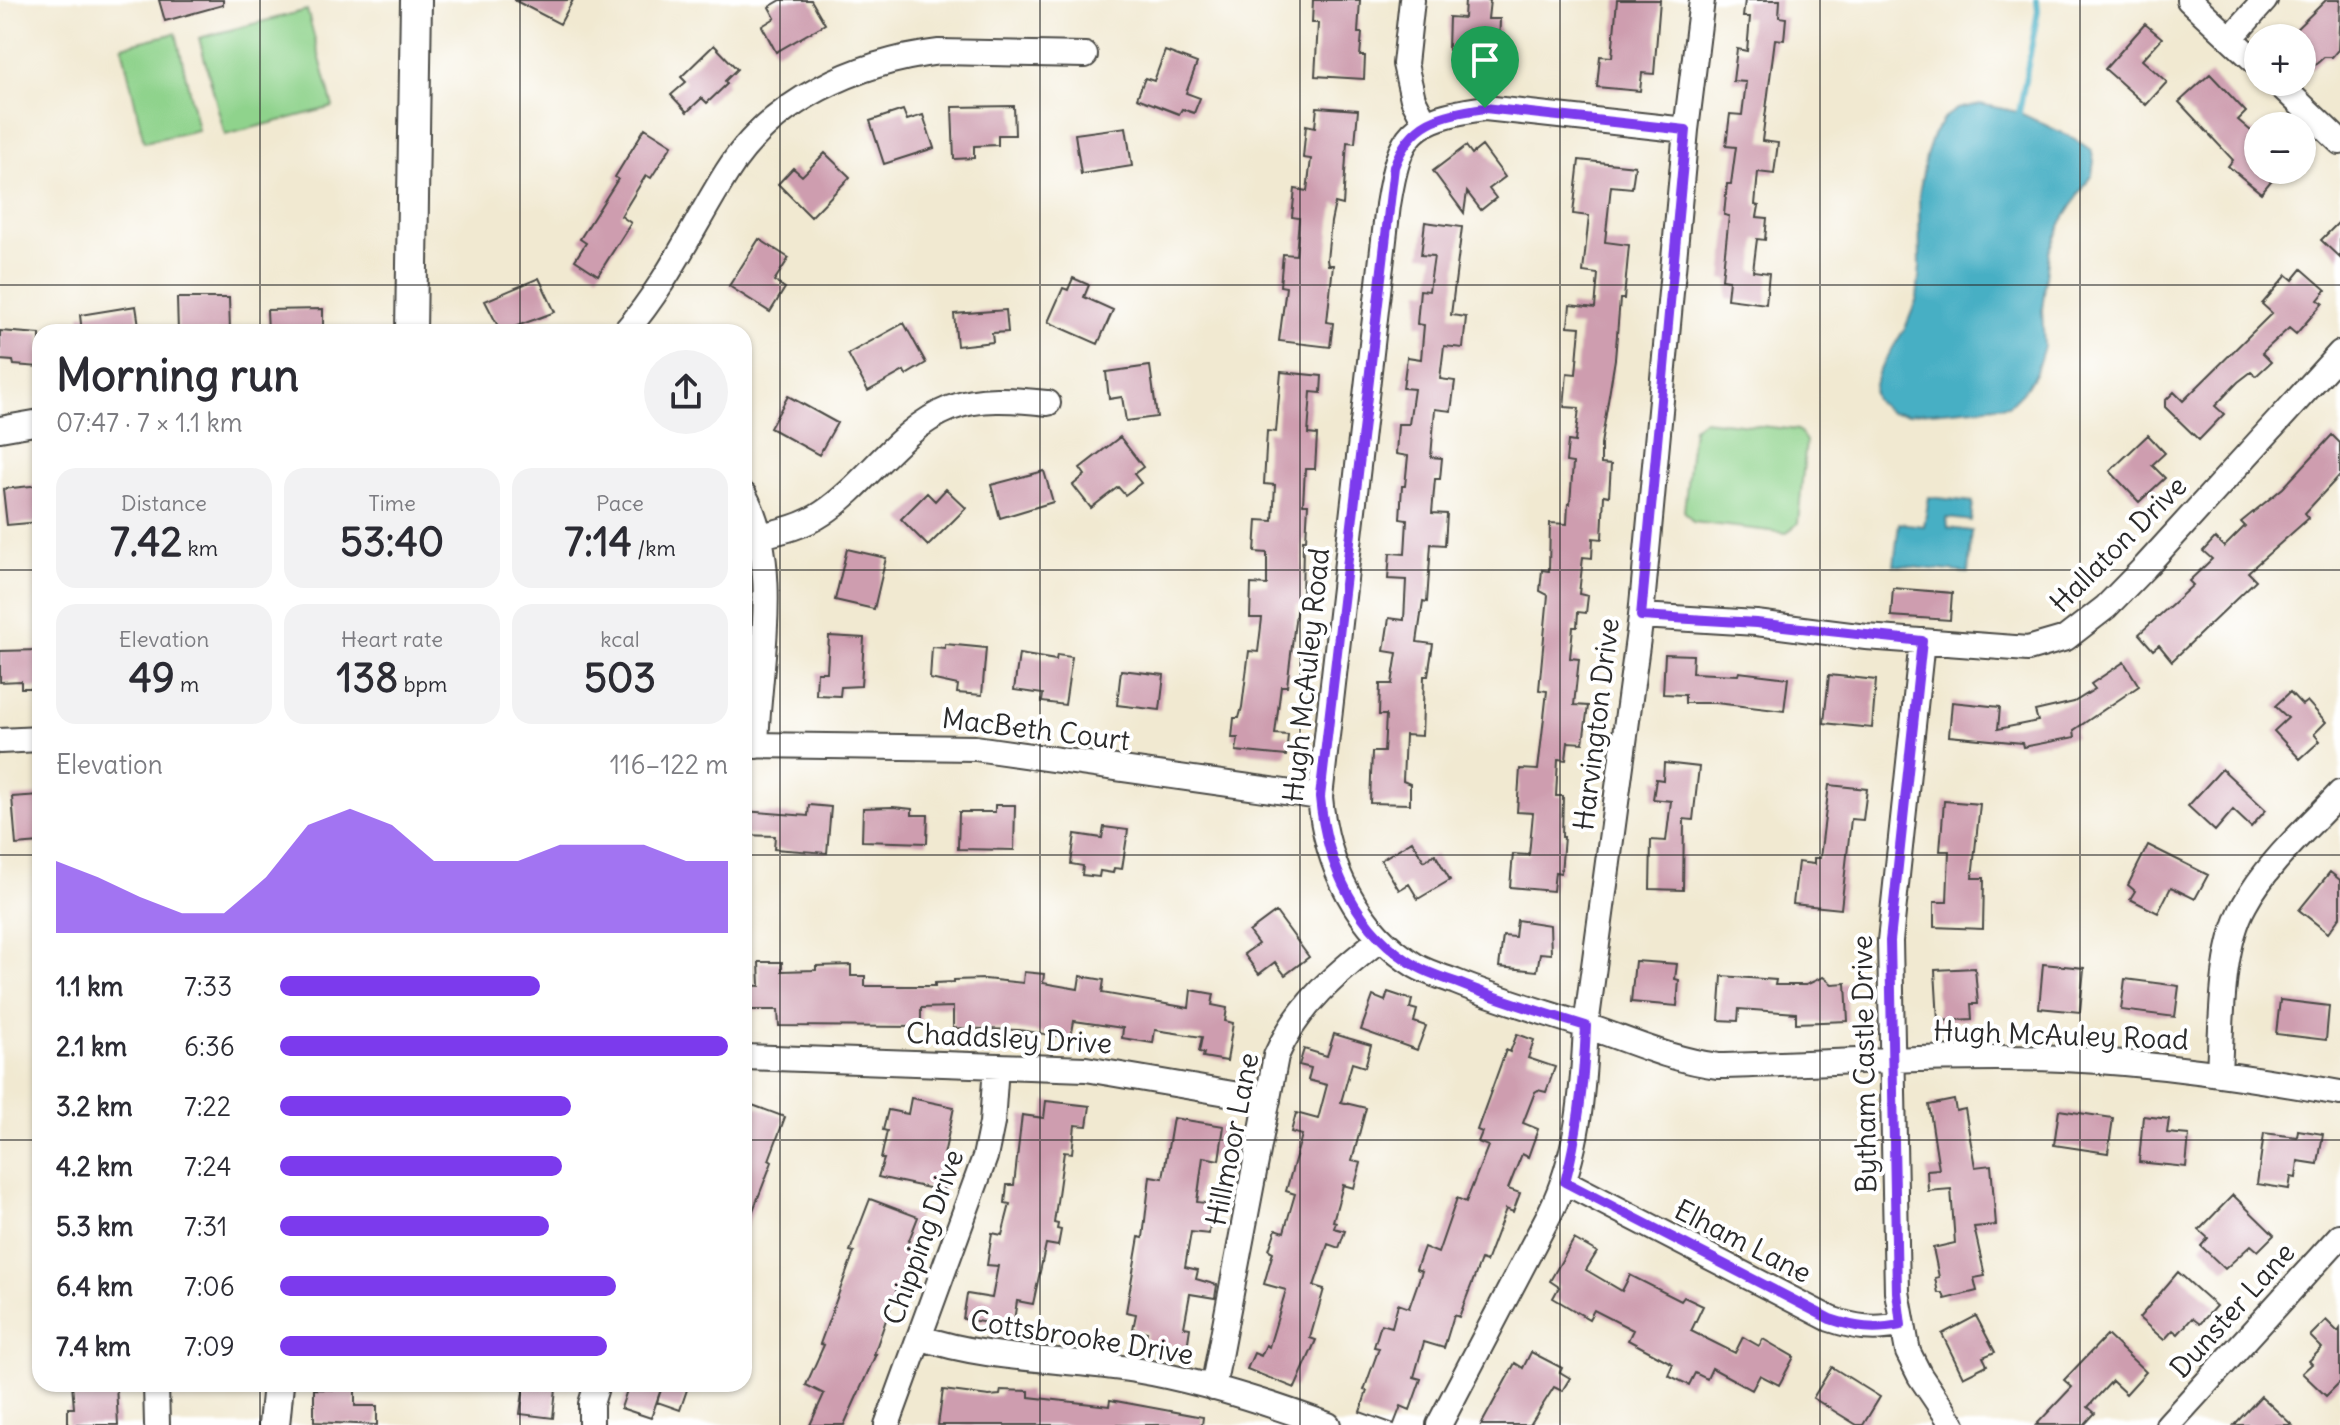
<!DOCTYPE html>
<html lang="en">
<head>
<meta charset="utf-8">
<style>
	body { margin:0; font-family:Delius,sans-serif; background:#f2f2f3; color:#2b2b33; height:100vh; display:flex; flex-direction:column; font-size:30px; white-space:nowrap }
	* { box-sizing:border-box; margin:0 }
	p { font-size:26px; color:#7c7c81 }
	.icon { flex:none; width:44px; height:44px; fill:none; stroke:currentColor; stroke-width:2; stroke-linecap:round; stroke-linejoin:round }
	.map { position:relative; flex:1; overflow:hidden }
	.drawer { position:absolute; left:32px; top:324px; width:720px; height:1068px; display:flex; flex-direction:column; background:#fff; border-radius:24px; box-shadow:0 2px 6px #0004 }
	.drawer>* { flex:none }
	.fabs { position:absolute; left:2244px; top:24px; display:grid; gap:16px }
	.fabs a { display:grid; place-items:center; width:72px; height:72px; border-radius:50%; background:#fff; box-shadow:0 2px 6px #0004; font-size:40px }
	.pin { position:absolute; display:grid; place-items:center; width:68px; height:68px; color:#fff; margin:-82px -34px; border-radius:50% 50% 50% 0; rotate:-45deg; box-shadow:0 0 8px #0007 }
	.pin .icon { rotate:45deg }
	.round { display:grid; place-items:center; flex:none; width:84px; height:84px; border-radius:42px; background:#f2f2f3 }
	.head { display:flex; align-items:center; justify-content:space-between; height:136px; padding:0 24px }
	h1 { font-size:44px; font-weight:700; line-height:60px }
	.figures { display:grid; grid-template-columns:repeat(3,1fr); gap:12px; height:136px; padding:8px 24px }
	.figures div { display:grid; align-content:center; border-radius:20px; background:#f2f2f3; text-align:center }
	.figures b { font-size:40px; font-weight:700 }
	.figures small { font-size:22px; font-weight:400 }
	.figures p { font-size:22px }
	.chart { height:224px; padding:16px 24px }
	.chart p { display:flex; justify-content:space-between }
	.chart svg { width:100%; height:144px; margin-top:8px; fill:#7c3aed; opacity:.7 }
	ul { padding:0 24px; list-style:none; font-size:26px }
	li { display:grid; grid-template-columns:128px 96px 1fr; align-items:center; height:60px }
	li i { height:20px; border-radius:10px; background:#7c3aed }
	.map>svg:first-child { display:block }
	.green { fill:#8fd38c; stroke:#5d7f5c; stroke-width:2 }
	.water { fill:#46afc4; stroke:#386d78; stroke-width:2 }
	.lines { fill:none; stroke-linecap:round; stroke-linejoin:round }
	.stream { stroke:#46afc4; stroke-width:6 }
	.building { fill:#ce9daf }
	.minor-casing { stroke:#494844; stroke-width:28 }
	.tertiary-casing { stroke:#494844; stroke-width:34 }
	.minor { stroke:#fff; stroke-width:24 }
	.tertiary { stroke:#fff; stroke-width:30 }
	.route-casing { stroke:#fff; stroke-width:16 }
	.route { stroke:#7c3aed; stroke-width:10 }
	.grid { fill:none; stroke:#2b2b2b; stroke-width:2; stroke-opacity:0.55 }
	.labels { text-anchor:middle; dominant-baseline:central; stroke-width:8; stroke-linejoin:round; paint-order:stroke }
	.street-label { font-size:28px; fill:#2b2b2b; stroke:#fff }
</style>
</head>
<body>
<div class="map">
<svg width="2340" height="1425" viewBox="0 0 2340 1425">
	<rect width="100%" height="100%" fill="#fff"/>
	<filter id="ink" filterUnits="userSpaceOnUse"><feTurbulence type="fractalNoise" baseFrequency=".0125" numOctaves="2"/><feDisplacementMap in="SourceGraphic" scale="16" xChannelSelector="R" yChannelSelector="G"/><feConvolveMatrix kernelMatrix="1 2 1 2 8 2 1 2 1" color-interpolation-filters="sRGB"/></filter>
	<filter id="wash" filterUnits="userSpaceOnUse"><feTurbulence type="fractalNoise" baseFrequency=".006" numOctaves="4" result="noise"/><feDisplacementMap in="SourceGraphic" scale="32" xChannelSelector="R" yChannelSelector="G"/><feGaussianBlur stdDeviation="1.8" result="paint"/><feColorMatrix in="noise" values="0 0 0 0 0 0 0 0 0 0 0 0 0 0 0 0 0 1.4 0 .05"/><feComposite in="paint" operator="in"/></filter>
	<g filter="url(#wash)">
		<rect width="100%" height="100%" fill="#f1e9d1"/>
		<path class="green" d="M307,10l26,97 -108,28 -26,-97z
			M176,33l22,97 -54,12 -22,-96z
			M1703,420l95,10 8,11 -8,82 -11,10 -94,-11 -9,-11 9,-83z"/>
		<path class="water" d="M1980,104l38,8 57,27 16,11 3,11 -2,13 -30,48 -13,30 -7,58 2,36 -8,26 -9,15 -18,18 -101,9 -19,-2 -14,-12 -2,-7 5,-20 28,-47 11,-27 3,-33 -1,-72 7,-38 7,-21 11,-17 13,-9z
			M1929,497l44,5 -2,19 -24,-3 1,10 24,3 -4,42 -74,-8 5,-42 25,3z"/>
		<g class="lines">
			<path class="stream" d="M2018,118l20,-107 -1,-11"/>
		</g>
		<g id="blocks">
			<path class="building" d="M159,0h64v5l-58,16z
				M514,0h59l-13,24z
				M781,0h30l14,24 -49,28 -14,-26 13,-8 -6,-11z
				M1313,0h47l-2,33h4l-2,23h5l-1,23 -49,-3 3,-53h-6z
				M1465,0h25l-2,19h12l-2,56 -44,-2 1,-23h-7l1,-33 15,1z
				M1617,0h43l-6,74 -12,-1 -2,18 -43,-4 3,-31 12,1z
				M1745,0h35l-1,17 7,1 -2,22 -9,-1 -13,102 16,2 -4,31 -16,-2 -3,33 4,1 -2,11 10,1 -2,22 -8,-1 -4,32 16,2 -3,31 -39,-5 2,-19 -7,-1 7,-63 -5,-1 3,-31h4l5,-37 -10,-1 4,-32 12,1 4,-33 -13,-1 4,-32 10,2 3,-34h-7z
				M2326,0h14l-2,50 -6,7h-8l-12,11 -10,-8v-22h-15z
				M2145,24l17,14 -20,22 25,22 -21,23 -41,-36z
				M714,45l23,24 -12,12 2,3 -20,19 -5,-5 -15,14 -16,-17 15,-13 -5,-5z
				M1165,51l32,12 -11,30 14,5 -6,15 -12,-4 -3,5 -42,-16 8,-20 9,3z
				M2210,74l36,38 -8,8 20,17v33h22l-19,23 -33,-27 5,-6 -54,-58z
				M1014,106l1,29h-17v10l-24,1v12l-20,1 -2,-52z
				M1317,107l41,3 -3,33 -8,-1 -4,63 -8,-2 -4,19 -4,38 1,5h5l-6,57 6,1 -3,24 -51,-6 7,-54 -6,-1 3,-32 13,1 3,-37 -7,-1 3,-28 12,2 4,-32 -8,-1 3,-33 9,2z
				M903,110l4,10 16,-5 11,33 -50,16 -14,-43z
				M1126,127l6,39 -51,8 -6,-40z
				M645,128l27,17 -21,33 -5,-3 -25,41 10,7 -33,52 -23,-15 11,-17 -6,-4 38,-60 -3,-2z
				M1466,146l6,8 10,-8 23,31 -16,12 7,9 -15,12 -14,-18 -3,21 -31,-42z
				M825,153l25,24 -39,40 -33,-33 15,-16 9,8z
				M1579,160l56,6 -3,22 -21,-2 -6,56 24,3 -5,54h-4l-5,60 -14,85v20l10,1 -2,31 -5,-1 -2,44 -9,-1 -1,20 -9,-1 -4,37 9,2 -2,17 -8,-1 -1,15h-4l-3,31 9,1 -5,46 14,1 -5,37 -15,-1 -2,18 -8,-1 -2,37h7l-1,41h2l-3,36 -6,-1 -2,19 -43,-4 3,-33 16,1 4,-42 -16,-1 3,-43 18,1 9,-79 -8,-1 9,-95 -8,-4 2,-21 7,1 1,-48 17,1 1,-20h2l3,-41 -7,-1 2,-21 7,1 4,-34 -15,-1 3,-34 9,1 4,-47 -12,-1 2,-21 25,3 3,-34 -15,-2 6,-56 -16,-2z
				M2340,221v37l-19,-18z
				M1425,222l37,5 -11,88 15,2 -3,31 -19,-2 -4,33 15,2 -4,30 -16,-2 -4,48 11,1 -2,21h-5l-3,34 15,1 -2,31 -14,-1 -4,58 -4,-1 -6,41 16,2 -5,32h-4l-2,60 -17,-1 -2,46 7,3v20l-40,-1 2,-51h12l2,-37h-7l1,-31h12l5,-31 -13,-2 5,-33 15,2 2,-40 -18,-1 2,-26 15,1 2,-34 -7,-1 2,-33h3l3,-30 -12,-2 2,-30h11l5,-35 -11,-1 4,-31 14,2 3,-34 -7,-1 3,-34 9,1 5,-35 -13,-1z
				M759,239l30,19 -15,23 11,7 -15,24 -41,-26z
				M2302,269l24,21 -8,10 5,3 -27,31 -7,-6 -27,25 9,9 -15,14 -5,-4 -13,10 -23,24 9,8 -25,26 -34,-33v-6l9,-9 9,9 89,-88 -10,-9 25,-29 6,5z
				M539,278l16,34 -54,20 -16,-31z
				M1073,278l16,7 -5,12 29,13 -15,34 -50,-22 15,-34 5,2z
				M177,298h52l1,33 -52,1z
				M136,306l4,26h-58l-2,-17z
				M323,309v23h-55l-1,-22z
				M1006,310l2,22 -16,1 1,9 -36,4 -3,-32z
				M904,323l22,40 -20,12 -2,-4 -36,20 -20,-37z
				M0,331l40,3v33l-26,-2 -1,-4 -13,-1z
				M1150,366l7,51 -31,4 -4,-24 -13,2 -3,-27z
				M1281,372l41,4 -1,17 -10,-1 -3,42 9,1 -2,34h-10l-2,35h5l-2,36h-3l-1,65h-5l-10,81h-6l-6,48 13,1 -2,21 -50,-5 2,-13h-6l2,-20h5l3,-11 7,-56 9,1 4,-34h-12l1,-34 16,1v-32l-12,-1 2,-32 16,1 2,-36 -11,-1 3,-53 9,1z
				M788,396l49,27 -18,32 -49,-27z
				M2148,435l17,18 -13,12 13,13 -26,24 -29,-31z
				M2332,435l8,8v32l-35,38 4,5 -61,54 8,8 -84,81 -13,-16 -6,5 -14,-16 54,-49 -4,-4 23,-22 -9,-8 12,-13 9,9 21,-21 -4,-4 42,-34z
				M1120,437l23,30 -9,7 7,9 -16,12 -7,-8 -27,21 -18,-23 12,-10 -5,-7z
				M1044,471l9,31 -53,16 -9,-33z
				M40,485v37l-33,3 -4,-36z
				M946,489l20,19 -38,38 -27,-27 26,-26 8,8z
				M847,549l39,9 -12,51 -39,-9z
				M1893,588l59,5 -2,27 -59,-4z
				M829,636l35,2 -3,48 -20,1 -1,9 -24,-1 1,-23h10z
				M945,644l41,4 -4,47 -25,-2 1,-8 -28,-6 2,-32 13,1z
				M40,650v38h-19v-7l-21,1v-31z
				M1019,654l37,6 1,-5 15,2 -7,48 -23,-3 1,-8 -29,-4z
				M1665,654l28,1 -1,18 46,2 1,-3 49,6 -4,33 -68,-8h-31v-8l-22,-1z
				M2124,662l15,24 -65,44 1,7 -52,10 -1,-4 -73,-7 3,-34 48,5 -2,22 40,-8 -3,-10 39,-9 21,-13 -4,-5z
				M1121,670l43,5 -4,35 -43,-5z
				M1829,675l47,5 -4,48 -48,-5z
				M2290,692l12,13 5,-4 19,21 -12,12 6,7 -20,18 -26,-28 14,-13 -13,-12z
				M1664,763l35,4 -6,53 -9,-1 -1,71 -33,-1 1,-49 15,1 5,-40 -18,-2 3,-20 7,1z
				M2222,769l44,41 -15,17 -18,-17 -18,21 -27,-25z
				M1829,785l38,4 -4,31 -12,-1 -10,90 -48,-5 5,-42 16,2v-6h6z
				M40,795v48l-24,2 -4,-48z
				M1944,801l36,3 -8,74h12l-1,51 -49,-2v-25h13l2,-51h-9z
				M809,805l22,2 -4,46 -53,-4 1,-13 -31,-1v-24l64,5z
				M995,805h20l-1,45 -56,-1 1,-37h36z
				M893,807l19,2v6h16l-1,28 -65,-2 1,-33z
				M1104,827l24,3 -6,39 -8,-1 -1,5 -13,-2 -1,6 -17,-2 1,-9 -12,-2 4,-30 27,4z
				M1412,841l12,20 11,-7 15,26 -32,19 -9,-15 -10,6 -18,-30z
				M2148,845l60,30 -13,24 -24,-12 -13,26 -28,-14 5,-8 -7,-6z
				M2330,872l10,8v37l-12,16 -29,-23z
				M1276,912l33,45 -24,18 -10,-13 -16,12 -15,-20 14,-10 -9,-12z
				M1517,920l33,5 1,29 -11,-1 -3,18 -38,-4 4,-31 12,1z
				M1635,961l42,3 -2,15 4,1 -2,26 -46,-4z
				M759,962h23v9l34,-1v-4l35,-1v11h14v10h70v-3l19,-1v-2l31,-1 38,4 1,-11 20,2 -1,9 35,6 2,-13 24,4 -2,13 87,15 2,-18 23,4 -2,11 15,3 -2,13 8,2 -6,38 -24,-4 1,-4 -5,-1 3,-15 -47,-7 -2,13 -31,-5 1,-10 -49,-7 -3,17 -52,-8 -66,-2v-21l-32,1v19l-142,-1 -1,-16h-34v-25l16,1z
				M2043,964l41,4 -4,44 -41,-4z
				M1975,968l3,36h-7l1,15 -34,2 -3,-51z
				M1722,976l54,4 -1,5h31l17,-8 9,7 14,-1 2,38 -52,2v-10l-57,-4 -1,12 -19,-1z
				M2125,979l54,7 -4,31 -54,-7z
				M1388,992l24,8 -2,8 7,2 -3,12 12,4 -9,24 -56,-20 12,-34 12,5z
				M2280,1000l49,6 -3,34 -50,-6z
				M1334,1034l37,11 -6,22 -13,-4 -11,39 25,6 -14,53 9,2 -7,25 -11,-3 -10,36 3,1 -2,6 11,3 -6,17 -11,-4 -14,42 10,3 -14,49 6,2 -21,48 -48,-19 7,-16 7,3 5,-11 3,2 17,-57 -22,-6 9,-32 -4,-2 7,-21 8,3 11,-38 -9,-3 16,-56 -11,-3 5,-19 22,6 9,-34 -19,-5 3,-12 -12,-3 5,-16 23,7z
				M1517,1034l17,6 -6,18 27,9 -9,25 -8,-2 -3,2 -12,31 15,6 -10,28 -6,-3 -14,35 12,4 -7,19 -7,-3 -20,53 -5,-2 -22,57 -5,-2 -10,33 -20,-6 -10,35 7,2 -11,31 -9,-4 -7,18 -34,-12 7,-21 -3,-1 15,-42 -5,-1 7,-23 11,3 6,-23 11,4 13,-37 -6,-2 8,-22 14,6 19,-55 9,4 22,-56 -10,-4 4,-10 -5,-2 29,-80 4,2z
				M911,1098l43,9 -11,53 6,1 -6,30 -65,-14 6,-18h-3l6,-28 -4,-1 5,-20 20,4z
				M1954,1100l2,11 9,-2 10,58 16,-2 5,60 -22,2 11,49 -11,2 3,13 -32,8 -2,-6h-5l-3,-15 4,-1 -6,-29 22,-5 -4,-54 -23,2 -1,-21 12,-1 -10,-64z
				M1046,1101l44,5 -3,20 -12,-1 -3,28 -8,-1 -10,71 4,1 -1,5 4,1 -3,16 -12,-2 -13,60 -16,-3 -4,26 -50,-8 4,-25 25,4 6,-32 -11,-1 5,-32 10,2 8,-31 -5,-1 2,-18h7l8,-70 22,3z
				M744,1102l41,15 -16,43 3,2 -27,69z
				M2059,1110l54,8 -5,35 -54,-8z
				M2143,1116l26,3 -2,14 22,2 -3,32 -47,-5z
				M1173,1118l51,8 -5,34 -16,-3 -6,45 15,2 -3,30 -18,-2 -6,35 13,3 -2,9 21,6 -2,13 -25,-4 -6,33 6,1 -3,20 -42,-7 2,-9 -14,-3 3,-15 -10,-2 13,-75 4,1 7,-62 13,2z
				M2298,1130l25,4 -5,30 -20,-3 -2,17 -5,-1 -2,12 -32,-5 7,-51 33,4z
				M2233,1195l41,40 -16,16 -7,-6 -26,24 -24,-23 7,-8 -9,-8z
				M870,1199l48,18 -12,31 9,3 -7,17 6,2 -7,19 -9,-3 -24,68h2l-32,71h-34l14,-31 -18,-9 18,-40 -4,-1 34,-92 -4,-1z
				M1574,1239l23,13 -11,18 36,21 8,-16 51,26 3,-4 19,9 -12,25 44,22 8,-16 16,9 4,-7 31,18 -15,28 -19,-10 -8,15 -40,-22 -5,11 -12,-6 -6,12 -21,-10 5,-11 -45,-24 5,-10 -39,-20 -5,9 -36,-21 6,-11 -9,-6z
				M2178,1272l38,34 -16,18 -8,-6 -14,16 -5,-4 -9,10 -25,-22z
				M1976,1316l19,36 -12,5 4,8 -24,12 -21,-43z
				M2326,1320l12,12 2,-3v53l-14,14 -24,-23 10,-9 -3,-3 13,-13 -12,-12z
				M2107,1335l39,37 -20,22 -14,-13 -24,26 7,6 -11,12h-48l36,-38 -8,-7z
				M1531,1352l31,16 -2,4 10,6 -8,13 -8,-4 -24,38h-49l34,-62 8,5z
				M1832,1367l48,30 -17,28h-6l-44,-27z
				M72,1384h44l2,41h-50v-17h6z
				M524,1384l32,4 -3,30 -33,-4z
				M629,1384h17l15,5 -10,29 -30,-10z
				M663,1384h26l-9,26 -23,-8z
				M314,1389l41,1v16h22v19l-63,-3z
				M943,1390l46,6 11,-1 1,-5 28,1v6l80,9 1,-6 93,17 -1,8h-264z
				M2261,1396l31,29h-58z"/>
		</g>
	</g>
	<g filter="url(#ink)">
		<use href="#blocks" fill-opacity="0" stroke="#494844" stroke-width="2"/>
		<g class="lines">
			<g class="minor-casing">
				<path id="minor" d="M1412,0l-7,64 8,35 12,23
					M2189,0l69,64
					M2231,38l34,-38
					M2277,82l63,60
					M1686,130l-201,-22c-75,11 -85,23 -97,97l-68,592c6,68 37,133 96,169 12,7 27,11 40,16 42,17 84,29 127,43 46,15 87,35 135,41 115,-3 230,-11 345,-7 93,4 185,18 277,34
					M625,332c42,-48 68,-106 102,-160 45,-72 131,-110 212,-120l146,3
					M0,429l40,-7
					M744,495c39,69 14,174 12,251
					M760,536c22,-5 44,-10 63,-23 46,-31 75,-84 128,-105 30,-12 65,-8 97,-5
					M1641,616l115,7 110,14 162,12 38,-11 40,-31 39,-40 195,-214
					M1922,641l-32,300 7,351 11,60 12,24 33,49
					M0,741l40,-2
					M744,745l231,3 345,49
					M744,1057l342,12 182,31
					M2219,1072c3,-50 1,-124 26,-168 23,-42 63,-76 95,-111
					M1565,1182l265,137c27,9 43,11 71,6
					M919,1337c70,24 144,21 216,33 66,11 131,32 193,55
					M156,1384l1,41
					M1213,1388l63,-332c22,-51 61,-83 104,-117
					M591,1425v-21l6,-20
					M887,1425l98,-268 7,-34 4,-57
					M1439,1425l111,-212c29,-59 33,-122 36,-187l55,-410 45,-486 16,-130
					M2168,1425l172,-189"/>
			</g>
			<g class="tertiary-casing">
				<path id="tertiary" d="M411,332l5,-332
					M274,1425l4,-41"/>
			</g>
			<use href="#minor" class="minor"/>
			<use href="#tertiary" class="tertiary"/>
		</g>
	</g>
	<g class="lines" filter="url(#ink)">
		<g class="route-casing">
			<path id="route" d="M1485,108l201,22 -45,486 115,7 166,18 -32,300 7,351 4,33c-28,5 -44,3 -71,-6l-265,-137c14,-52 19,-103 21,-156 -43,-13 -86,-26 -128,-43 -14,-5 -28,-9 -40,-16 -61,-34 -92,-103 -98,-170l74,-630c17,-47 46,-52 91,-59z"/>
		</g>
		<use href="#route" class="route"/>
	</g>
	<path class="grid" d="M260,0v332M520,0v332M780,0v1425M1040,0v1425M1300,0v1425M1560,0v1425M1820,0v1425M2080,0v1425M0,285h2340M0,570h40M744,570h1596M0,855h40M744,855h1596M0,1140h40M744,1140h1596M260,1384v41M520,1384v41"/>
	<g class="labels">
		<g class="street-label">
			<text transform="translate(2118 544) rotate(-45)">Hallaton Drive</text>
			<text transform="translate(1306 675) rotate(-84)">Hugh McAuley Road</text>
			<text transform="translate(1596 724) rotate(-83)">Harvington Drive</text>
			<text transform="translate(1036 729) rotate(7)">MacBeth Court</text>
			<text transform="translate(2061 1035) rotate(2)">Hugh McAuley Road</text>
			<text transform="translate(1009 1038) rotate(3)">Chaddsley Drive</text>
			<text transform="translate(1864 1064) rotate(-91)">Bytham Castle Drive</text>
			<text transform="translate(1232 1139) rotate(-79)">Hillmoor Lane</text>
			<text transform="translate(923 1237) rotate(-70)">Chipping Drive</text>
			<text transform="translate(1743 1241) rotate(27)">Elham Lane</text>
			<text transform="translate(2232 1310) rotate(-48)">Dunster Lane</text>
			<text transform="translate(1082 1337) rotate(9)">Cottsbrooke Drive</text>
		</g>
	</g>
</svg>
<div class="fabs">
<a>+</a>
<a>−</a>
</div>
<div class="pin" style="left:1485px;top:108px;background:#1e9e55"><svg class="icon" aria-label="arrive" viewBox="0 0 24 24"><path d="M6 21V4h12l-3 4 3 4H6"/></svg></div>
<section class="drawer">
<div class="head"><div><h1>Morning run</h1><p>07:47 · 7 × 1.1 km</p></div><a class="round"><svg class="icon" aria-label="share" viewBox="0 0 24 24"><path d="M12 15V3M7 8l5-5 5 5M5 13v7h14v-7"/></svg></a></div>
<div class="figures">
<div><p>Distance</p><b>7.42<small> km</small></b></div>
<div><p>Time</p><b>53:40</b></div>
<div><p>Pace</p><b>7:14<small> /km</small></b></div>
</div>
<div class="figures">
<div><p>Elevation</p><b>49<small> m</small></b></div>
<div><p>Heart rate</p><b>138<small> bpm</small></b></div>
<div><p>kcal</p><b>503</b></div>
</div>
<div class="chart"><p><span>Elevation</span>116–122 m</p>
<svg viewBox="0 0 160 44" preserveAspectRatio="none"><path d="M0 44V22L10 27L20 33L30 38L40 38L50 27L60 11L70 6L80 11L90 22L100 22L110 22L120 17L130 17L140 17L150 22L160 22V44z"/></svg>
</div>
<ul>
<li><b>1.1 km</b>7:33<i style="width:58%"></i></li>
<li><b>2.1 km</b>6:36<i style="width:100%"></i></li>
<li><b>3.2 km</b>7:22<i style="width:65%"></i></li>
<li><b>4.2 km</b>7:24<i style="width:63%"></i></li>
<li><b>5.3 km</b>7:31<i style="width:60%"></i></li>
<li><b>6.4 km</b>7:06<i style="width:75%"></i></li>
<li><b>7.4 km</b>7:09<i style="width:73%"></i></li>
</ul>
</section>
</div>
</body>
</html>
